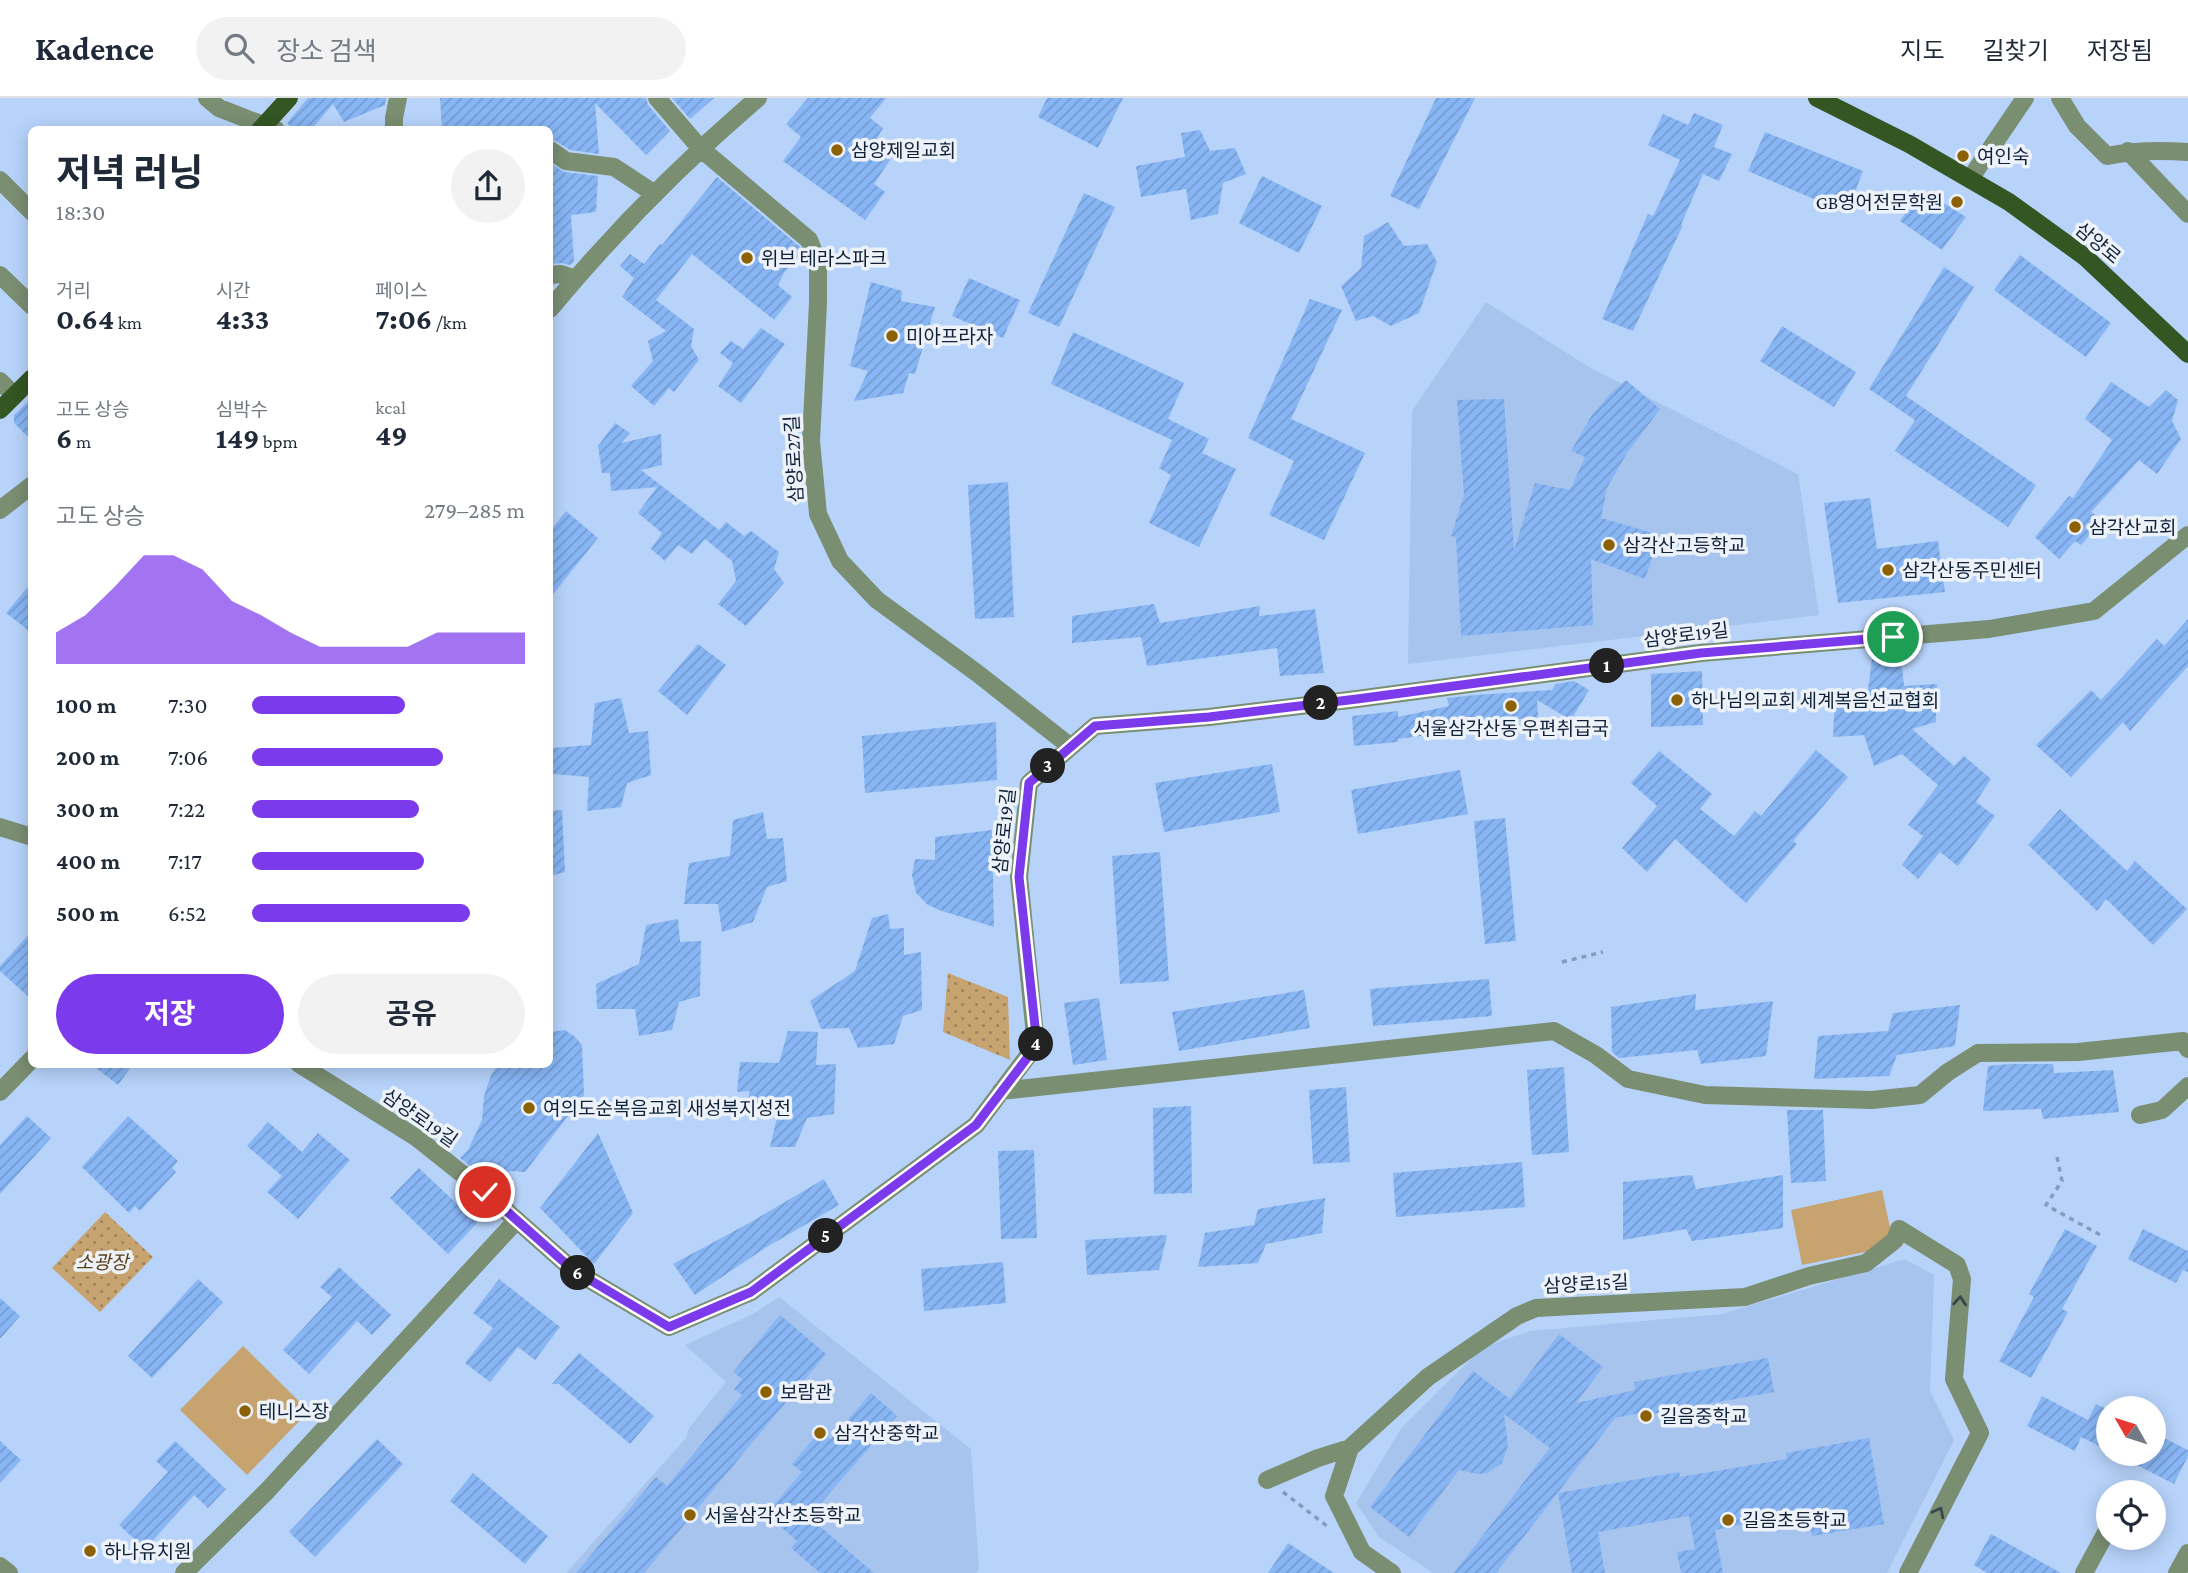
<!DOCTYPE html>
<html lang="ko">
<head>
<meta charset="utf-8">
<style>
	body { margin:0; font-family:"Crimson Pro","Noto Sans KR",serif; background:#f2f2f3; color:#1f2937; height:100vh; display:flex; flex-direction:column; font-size:26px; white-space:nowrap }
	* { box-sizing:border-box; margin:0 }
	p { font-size:23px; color:#747a83 }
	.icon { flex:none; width:38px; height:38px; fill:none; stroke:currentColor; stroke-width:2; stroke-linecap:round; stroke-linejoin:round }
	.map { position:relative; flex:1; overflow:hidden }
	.panel { position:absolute; left:28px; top:28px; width:525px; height:942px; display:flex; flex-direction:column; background:#fff; border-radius:10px; box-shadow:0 4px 18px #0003 }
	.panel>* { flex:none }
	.needle { width:46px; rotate:309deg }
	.buttons { position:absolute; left:2096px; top:1298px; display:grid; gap:14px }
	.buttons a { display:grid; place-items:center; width:70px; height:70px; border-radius:50%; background:#fff; box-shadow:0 4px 18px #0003; font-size:35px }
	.pin { position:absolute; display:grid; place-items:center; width:60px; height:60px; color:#fff; margin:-30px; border:4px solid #fff; border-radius:50%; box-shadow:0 2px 7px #0007 }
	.km { position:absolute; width:35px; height:35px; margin:-18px; border-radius:50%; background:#222; color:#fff; font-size:19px; line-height:35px; text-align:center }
	.round { display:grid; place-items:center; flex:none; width:74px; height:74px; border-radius:37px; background:#f2f2f3 }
	.head { display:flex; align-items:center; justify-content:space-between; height:119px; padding:0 28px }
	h1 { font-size:38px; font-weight:700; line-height:52px }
	.metrics { display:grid; grid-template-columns:repeat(3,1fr); gap:10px; height:119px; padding:7px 28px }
	.metrics div { display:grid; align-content:center }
	.metrics b { font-size:30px; font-weight:700 }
	.metrics small { font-size:19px; font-weight:400 }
	.metrics p { font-size:19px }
	.chart { height:196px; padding:14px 28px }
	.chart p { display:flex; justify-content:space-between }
	.chart svg { width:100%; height:126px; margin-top:7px; fill:#7c3aed; opacity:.7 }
	.action { display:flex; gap:14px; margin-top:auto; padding:14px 28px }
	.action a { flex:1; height:80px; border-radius:42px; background:#7c3aed; color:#fff; font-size:28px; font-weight:700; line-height:80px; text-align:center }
	.action a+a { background:#f2f2f3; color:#1f2937 }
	ul { padding:0 28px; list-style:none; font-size:23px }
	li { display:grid; grid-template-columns:112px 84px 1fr; align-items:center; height:52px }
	li i { height:18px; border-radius:9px; background:#7c3aed }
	header { display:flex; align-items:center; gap:42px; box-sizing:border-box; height:98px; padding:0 35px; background:#fff; border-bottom:2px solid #e0e1e3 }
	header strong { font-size:33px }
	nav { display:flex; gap:38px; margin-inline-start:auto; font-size:24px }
	.search { width:490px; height:63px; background:#f2f2f3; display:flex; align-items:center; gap:18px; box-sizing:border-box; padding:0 24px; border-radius:38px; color:#747a83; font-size:26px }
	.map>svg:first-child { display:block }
	.built { fill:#a6c4ee }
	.park { fill:url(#park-dots) }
	.garden { fill:#c7a36f }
	.building { fill:url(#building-hatch) }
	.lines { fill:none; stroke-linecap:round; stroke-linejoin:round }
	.path { stroke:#839cbe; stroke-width:3.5; stroke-dasharray:5 5; stroke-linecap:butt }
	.minor { stroke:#7a8e72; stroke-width:18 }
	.major { stroke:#335623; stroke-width:18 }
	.oneway { stroke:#35484e }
	.route-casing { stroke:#fff; stroke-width:14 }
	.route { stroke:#7c3aed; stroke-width:9 }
	.poi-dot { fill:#8c6004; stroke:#edf2f9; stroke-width:2.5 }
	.labels { text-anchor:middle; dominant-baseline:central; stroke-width:7; stroke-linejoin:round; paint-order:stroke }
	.poi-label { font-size:19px; fill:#10223a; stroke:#edf2f9; text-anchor:start }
	.street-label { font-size:19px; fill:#10223a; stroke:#edf2f9 }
	.park-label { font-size:19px; font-style:italic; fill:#593f14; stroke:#edf2f9 }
</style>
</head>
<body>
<header>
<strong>Kadence</strong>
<div class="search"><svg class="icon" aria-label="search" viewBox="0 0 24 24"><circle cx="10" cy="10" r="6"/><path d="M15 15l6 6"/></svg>장소 검색</div>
<nav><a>지도</a><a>길찾기</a><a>저장됨</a></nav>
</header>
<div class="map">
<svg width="2188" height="1475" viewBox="0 0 2188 1475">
	<defs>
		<pattern id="park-dots" width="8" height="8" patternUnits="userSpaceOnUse" patternTransform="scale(1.75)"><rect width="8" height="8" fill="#c7a36f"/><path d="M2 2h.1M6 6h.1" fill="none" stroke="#a0845c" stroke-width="1.8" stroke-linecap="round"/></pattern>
		<pattern id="building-hatch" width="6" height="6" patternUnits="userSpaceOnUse" patternTransform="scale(1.75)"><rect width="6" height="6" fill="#88b6f5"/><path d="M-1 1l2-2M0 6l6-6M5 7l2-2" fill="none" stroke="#749cd3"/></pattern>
	</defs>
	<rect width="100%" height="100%" fill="#b7d3fa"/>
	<path class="built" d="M1486,204l103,65 209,107 21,141 -411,49 4,-253z
		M1905,1161l29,16 -4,116 24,49 -67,133h-454l-54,-36 -23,-34 46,-76 81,-80 47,-16 192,-17z
		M779,1199l192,152 8,120 -3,4h-410l120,-135 3,-10 37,-46 -41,-37 68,-31z"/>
	<path class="park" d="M948,875l60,24 2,63 -67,-28z
		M105,1114l48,45 -53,55 -48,-44z"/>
	<path class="garden" d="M1882,1092l12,56 -92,19 -11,-55z
		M243,1248l66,65 -62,64 -67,-65z"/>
	<path class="building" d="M308,0h78l-1,7 -41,17 -11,-18 -22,26h-16l-8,-7z
		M440,0h206l2,7 22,26 -24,24 -51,-52 4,51 -29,-4 -14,-9 -6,-2v-9h-108z
		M672,0h42l-24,21z
		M808,0h78l-16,20 13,10 -7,12 14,20 -16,24 11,8 -20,28 -82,-59 18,-24 -15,-13z
		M1047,0h76l-25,50 -60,-31z
		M1436,0h39l-56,111 -29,-13z
		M1694,15l29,12 -9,22 18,7 -13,27 -16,-7 -22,51h2l-50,106 -31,-12 46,-105 5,2 27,-56 -32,-15 15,-31 25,11z
		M1200,32l10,21 25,-3 11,26 -23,9 -5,31 -27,6 -5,-31 -45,8 -5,-31 49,-9 -4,-24z
		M1765,34l98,39 -16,42 -99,-42z
		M550,65l14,9 34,4 -2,36 -25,3 3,46 -4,4 -9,-2 -11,1z
		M1262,78l60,30 -23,47 -60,-30z
		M717,79l83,70 2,6 -18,20 -6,12 14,12 -18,23 -82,-66 -36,46 38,29 -3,17 8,14 -25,32 -5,-4 -15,18 -23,-20 22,-25 -5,-20 18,-10 -44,-34 12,-19 -14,-12 10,-12 14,10 16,-20 2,1z
		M1921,91l45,28 -24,33 -42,-29z
		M1084,95l31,14 -56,120 -31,-14z
		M1388,124l16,24 23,-2 10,18 -18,51 -28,13 -18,-10 -17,5 -15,-35 20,-18 3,-32z
		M2020,157l91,68 -25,34 -92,-67z
		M1944,169l30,20 -68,109 130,89 -28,42 -113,-76 20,-31 -46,-31z
		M969,180l51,22 -17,38 -51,-22z
		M871,184l31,9 -1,10 34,6 -20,67 -6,-1 -6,20 -49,8 14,-30 -18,-5z
		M1310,201l32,11 -51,109 74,34 -41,87 -55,-25 25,-54 -46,-23z
		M1782,228l74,46 -22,35 -74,-46z
		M761,230l24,16 -44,59 -23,-17 15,-23 -13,-10 11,-12 12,8z
		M1073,234l111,51 -16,36 41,20 -7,14 34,16 -37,78 -50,-24 22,-48 -12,-7 13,-28 -121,-56z
		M1626,282l34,29 -33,44 -20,35 -6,30 59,17 -15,44 -54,-20 2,66 -132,11 -5,-99 -5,-1 13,-41 -7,-95 47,-1 10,151 21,-67 35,7 15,-33 -14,-6 21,-36 19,-22z
		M2111,284l38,25 17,-17 12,10 -6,21 9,18 -24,35 -18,-14 -48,52 16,11 -4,14 -10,-6 -12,14 -6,-4 -16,18 -24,-22 34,-41 4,2 39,-58 -27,-21z
		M32,300v43l-18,-18v-8z
		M615,325l15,10 -9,10 40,-9 1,31 -21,5 78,60 7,-8 18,14 7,-5 28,21 -5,17 10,14 -38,43 -28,-22 18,-23 -4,-20 -27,-22 -13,15 -14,-9 -13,16 -14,-12 11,-16 -24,-20 19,-26 -46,4 -1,-18h-8l-4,-27z
		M1008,384l6,135 -39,2 -7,-134z
		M1870,400l7,51 61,-8 7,51 -107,11 -14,-100z
		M566,413l32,27 -48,60v-67z
		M32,484v51l-26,-20z
		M1154,506l6,19 100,-17 -1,10 56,-7 9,64 -44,3 -3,-28 -130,18 -6,-29 -69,6v-27z
		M2188,521v47l-58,65 -7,-9 -52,55 -35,-32 55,-55 10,10 56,-61 7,7z
		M698,546l28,21 -39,50 -29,-24z
		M1901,559l3,29 33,-2 -1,38 -24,7 42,37 10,-10 27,23 -15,23 19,14 -37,50 -18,-14 -22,27 -16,-14 21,-29 -15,-11 30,-40 -36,-31 -28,12 -10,-31 -31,2 2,-41 33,-6 4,-31z
		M1702,573l1,54 -52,2v-53z
		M1574,583l15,9 -18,30 -34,-20 1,17 -52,5v-3l-44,11 1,3 -45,6v3l-44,4 -2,-30 46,-5v6l51,-11 -2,-8 28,-3 77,-5 4,-6z
		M621,600l8,35 19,-2 3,44 -24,8 -6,24 -34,4 2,-34 -36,-3 -1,-26 39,-3 4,-42z
		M996,624l1,58 -132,13 -3,-57z
		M1816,652l32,27 -55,64 4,3 -51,59 -71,-64 -28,33 -25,-24 35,-42 -26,-23 28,-32 53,43 -12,15 34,27 21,-25 6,5z
		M1272,666l8,48 -116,20 -9,-49z
		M1460,672l8,44 -110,20 -7,-44z
		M2060,711l67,62 8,-10 52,48 -34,36 -47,-46 -9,12 -69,-66z
		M562,712l3,62 -15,4v-65z
		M763,714l4,27 16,-1 4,43 -20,6 -14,35 -31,10 -4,-28h-34l5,-41 41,-7 3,-36z
		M1505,720l11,123 -31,3 -11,-123z
		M992,732l2,97 -55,-17 -11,-5 -12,-12 -4,-18 3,-16 20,1v-23z
		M1160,754l9,129 -49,3 -8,-128z
		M888,816l2,15 14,-1v27l17,-3 1,58 -19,6 -9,28 -36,4 -9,-20 -28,1 -11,-28 45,-30 17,-53z
		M678,821l2,23 21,-1 -1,55 -21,6 -7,28 -33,6 -4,-27h-38l-1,-25 43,-20 7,-39z
		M32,833v69l-32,-29v-5z
		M1489,881l3,37 -119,10 -3,-37z
		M1304,892l6,38 -131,23 -7,-39z
		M1696,896l-1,16 78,-9 -7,55 -65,8 -4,-14 -78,8 -7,-6 -1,-45z
		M1099,900l8,62 -34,5 -9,-62z
		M1960,907l-5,41 -58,9 -8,21 -75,3 4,-43 70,-5 5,-18z
		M565,932l9,6 8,9 2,50 -59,77 -14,-1 -26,6 -25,-19 8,-8 14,-30 2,-24 7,-21 8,-11h51v-32z
		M788,933l30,1 -2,33 20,-1 -2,50 -27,4 -12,29h-25l8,-34 -33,-4 5,-18 -13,1 3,-30 39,1z
		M91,966h42l-15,21z
		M2010,966h43l1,9 59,-3 6,42 -76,7 -2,-10 -58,2 5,-45z
		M1564,969l5,85 -37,3 -5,-85z
		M1346,989l4,75 -37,2 -4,-74z
		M1191,1008l1,87 -38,1 -1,-86z
		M1787,1012h36l3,71 -35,2z
		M27,1018l24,22 -51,56v-49z
		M128,1018l50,45 -6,7 4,4 -36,39 -5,-5 -6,7 -47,-46z
		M268,1024l34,30 16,-19 32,27 -52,59 -31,-27 15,-16 -35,-30z
		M598,1035l35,80 -39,51 -54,-56z
		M1034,1052l3,88 -36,1 -3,-88z
		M1522,1064l3,45 -129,10 -3,-44z
		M419,1070l58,55 -29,31 -58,-56z
		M1692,1077l4,14 87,-14v53l-91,13 -6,-12 -63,11v-58z
		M824,1081l15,26 -74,43 -70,47 -22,-31 78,-42z
		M1325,1100l-3,35 -56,11 -8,19 -60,4 7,-34 49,-8 4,-16z
		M2065,1131l32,17 -35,63 6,3 -37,66 -32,-17 35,-64 -5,-3z
		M2143,1131l45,22v21l-5,-2 -7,13 -48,-24z
		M1167,1137l-8,35 -72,5 -2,-35z
		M1003,1164l3,41 -82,8 -3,-42z
		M339,1169l52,48 -19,20 -15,-14 -48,53 -26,-24 49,-53 -12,-10z
		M198,1181l25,23 -71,76 -24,-22z
		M499,1181l61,48 -25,33 -17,-13 -28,35 -25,-19 28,-35 -20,-15z
		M0,1200l20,18 -20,23z
		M780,1217l46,39 -182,219h-68l80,-96 11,9 75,-91 -8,-6 8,-10 -9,-7z
		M1559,1236l44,33 -27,36 59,-13 -1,-8 134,-24 6,34 -134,24 -1,-3 -24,5 -119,155h-42l96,-125 -46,-34 4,31 -6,18 -15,10 -9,1 -19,-4 -50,67 -39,-30 103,-136 37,28z
		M579,1255l75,63 -24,28 -71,-60h-7z
		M871,1295l26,23 -88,101 65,56h-54l-29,-25 6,-7 -31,-27 36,-42 -10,-8 29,-34 10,9z
		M2042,1298l46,24 8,-16 13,6v41l-28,-14 -6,14 -48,-25z
		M2154,1335l34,17v6l-14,28 -59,-30h39z
		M1869,1340l15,86 -72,12 -4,-23 -93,17 8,43h-42l-4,-21 18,-3 -6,-33 -91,16 7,41h-33l-14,-80 121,-21 1,5 107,-18 -1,-6z
		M377,1341l26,25 -88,93 -26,-25z
		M0,1343l21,19 -21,23z
		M175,1343l51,48 -18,19 -14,-13 -49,54 -26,-24 49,-53 -12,-11z
		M473,1375l75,63 -23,28 -75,-63z
		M1991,1436l70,39h-74l-13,-8z
		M1288,1445l46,30h-66z"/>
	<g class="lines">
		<path class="path" d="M1562,864l41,-10
			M2057,1059l5,24 -16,24 58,32
			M1283,1394l44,34"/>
		<path class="minor" d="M207,0l12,10 57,22
			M657,0l43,50 109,92 9,22v41l-7,138 7,73 22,47 37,39 100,73 94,74
			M2060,0l17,28 30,30c28,-6 53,-6 81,-4
			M394,32v-12l4,-20
			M550,52l16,11 48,6 41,27
			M2128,53l60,63
			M1970,81l55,-81
			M0,82l32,32
			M0,177l32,31
			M550,177l11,-1 14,5
			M550,211c64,-77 132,-146 208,-211
			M0,283l14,14
			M0,412l32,-25
			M0,729l32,10
			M299,966l118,74 68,54 88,78 96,57 82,-35 225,-167 60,-80 -17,-168 10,-94 66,-57 114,-9 148,-18 344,-46 288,-24 105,-18 94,-76
			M1001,993l553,-60 42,24 32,24 77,16 167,5 48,-5 28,-23 30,-19 100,-1 105,-11 5,8
			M0,994l32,-33
			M2140,1017l22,-5 26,-24
			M1350,1350l-16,48 28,56 30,21
			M1267,1382l51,-22 32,-10 78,-71 89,-61 19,-8 209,-11 64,-21 57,-13 29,-23 4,-11 58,36 5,14 -8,100 26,54 -72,140
			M2127,1395l2,-3
			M0,1468l9,7
			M184,1475l83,-82 250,-271
			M2084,1475l25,-46
			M2177,1475l11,-20"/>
		<path class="major" d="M1817,0l92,46 100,58 76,55 103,97
			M260,32l29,-32
			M0,312l32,-32"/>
	</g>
	<defs><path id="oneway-chevron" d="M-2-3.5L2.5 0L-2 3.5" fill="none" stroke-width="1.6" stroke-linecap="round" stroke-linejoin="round" transform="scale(1.75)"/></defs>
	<g class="oneway">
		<use href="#oneway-chevron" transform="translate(1960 1203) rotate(-85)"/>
		<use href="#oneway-chevron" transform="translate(1939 1414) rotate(-63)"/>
	</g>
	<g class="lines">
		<g class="route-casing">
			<path id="route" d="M485,1094l88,78 96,57 82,-35 225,-167 61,-80 -18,-168 10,-94 66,-57 114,-9 148,-18 344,-46 192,-16"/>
		</g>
		<use href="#route" class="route"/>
	</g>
	<g class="poi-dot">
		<circle cx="837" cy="52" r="7"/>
		<circle cx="1963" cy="58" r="7"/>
		<circle cx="1957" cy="104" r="7"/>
		<circle cx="747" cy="160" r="7"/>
		<circle cx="892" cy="238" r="7"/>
		<circle cx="2075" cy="429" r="7"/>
		<circle cx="1609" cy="447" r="7"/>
		<circle cx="1888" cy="472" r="7"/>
		<circle cx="1677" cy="602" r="7"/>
		<circle cx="1511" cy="608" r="7"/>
		<circle cx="529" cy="1010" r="7"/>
		<circle cx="766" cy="1294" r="7"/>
		<circle cx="245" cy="1313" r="7"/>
		<circle cx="1646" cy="1318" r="7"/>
		<circle cx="820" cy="1335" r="7"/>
		<circle cx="690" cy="1417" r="7"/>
		<circle cx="1728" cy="1422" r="7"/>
		<circle cx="90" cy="1453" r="7"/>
	</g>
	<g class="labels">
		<g class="poi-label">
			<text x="851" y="52">삼양제일교회</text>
			<text x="1977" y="58">여인숙</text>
			<text x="1943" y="104" text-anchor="end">GB영어전문학원</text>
			<text x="761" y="160">위브 테라스파크</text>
			<text x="906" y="238">미아프라자</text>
			<text x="2089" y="429">삼각산교회</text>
			<text x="1623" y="447">삼각산고등학교</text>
			<text x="1902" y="472">삼각산동주민센터</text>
			<text x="1691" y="602">하나님의교회 세계복음선교협회</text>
			<text x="1511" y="630" text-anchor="middle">서울삼각산동 우편취급국</text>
			<text x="543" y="1010">여의도순복음교회 새성북지성전</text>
			<text x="780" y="1294">보람관</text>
			<text x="259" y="1313">테니스장</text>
			<text x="1660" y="1318">길음중학교</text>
			<text x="834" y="1335">삼각산중학교</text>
			<text x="704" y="1417">서울삼각산초등학교</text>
			<text x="1742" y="1422">길음초등학교</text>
			<text x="104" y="1453">하나유치원</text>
		</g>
		<g class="street-label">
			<text transform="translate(2098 145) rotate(40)">삼양로</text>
			<text transform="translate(794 361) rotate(-93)">삼양로27길</text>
			<text transform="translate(1686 537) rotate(-7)">삼양로19길</text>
			<text transform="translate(1004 733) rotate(-84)">삼양로19길</text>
			<text transform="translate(420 1020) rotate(35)">삼양로19길</text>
			<text transform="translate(1586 1186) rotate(-3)">삼양로15길</text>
		</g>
		<g class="park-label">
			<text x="102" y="1164">소광장</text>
		</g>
	</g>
</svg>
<div class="buttons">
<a><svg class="needle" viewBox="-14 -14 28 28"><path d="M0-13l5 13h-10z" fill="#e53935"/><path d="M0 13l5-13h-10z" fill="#747a83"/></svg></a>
<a><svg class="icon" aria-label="locate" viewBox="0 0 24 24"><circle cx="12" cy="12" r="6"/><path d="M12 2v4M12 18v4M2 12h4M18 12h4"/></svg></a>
</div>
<div class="pin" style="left:1893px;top:539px;background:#1e9e55"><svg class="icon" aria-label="arrive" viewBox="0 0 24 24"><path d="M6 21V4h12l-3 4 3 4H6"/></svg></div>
<div class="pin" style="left:485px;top:1094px;background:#d93025"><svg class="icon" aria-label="check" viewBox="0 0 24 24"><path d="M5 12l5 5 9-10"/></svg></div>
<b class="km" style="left:1607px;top:568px">1</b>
<b class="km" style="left:1321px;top:605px">2</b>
<b class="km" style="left:1048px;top:668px">3</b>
<b class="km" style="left:1036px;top:946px">4</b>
<b class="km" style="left:826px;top:1138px">5</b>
<b class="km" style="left:578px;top:1175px">6</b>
<section class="panel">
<div class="head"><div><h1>저녁 러닝</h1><p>18:30</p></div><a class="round"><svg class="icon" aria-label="share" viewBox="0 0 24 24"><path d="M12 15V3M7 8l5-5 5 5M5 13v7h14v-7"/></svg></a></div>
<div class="metrics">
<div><p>거리</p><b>0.64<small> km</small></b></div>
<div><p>시간</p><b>4:33</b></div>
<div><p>페이스</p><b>7:06<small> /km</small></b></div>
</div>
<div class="metrics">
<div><p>고도 상승</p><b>6<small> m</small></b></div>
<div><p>심박수</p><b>149<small> bpm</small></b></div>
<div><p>kcal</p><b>49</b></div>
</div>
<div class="chart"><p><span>고도 상승</span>279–285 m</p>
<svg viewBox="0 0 160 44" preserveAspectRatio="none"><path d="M0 44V33L10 27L20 17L30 6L40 6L50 11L60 22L70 27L80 33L90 38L100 38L110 38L120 38L130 33L140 33L150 33L160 33V44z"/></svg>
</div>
<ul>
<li><b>100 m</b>7:30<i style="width:56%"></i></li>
<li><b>200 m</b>7:06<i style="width:70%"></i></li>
<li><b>300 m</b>7:22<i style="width:61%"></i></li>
<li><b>400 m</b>7:17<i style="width:63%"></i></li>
<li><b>500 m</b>6:52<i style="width:80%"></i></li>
</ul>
<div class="action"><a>저장</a><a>공유</a></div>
</section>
</div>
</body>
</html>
